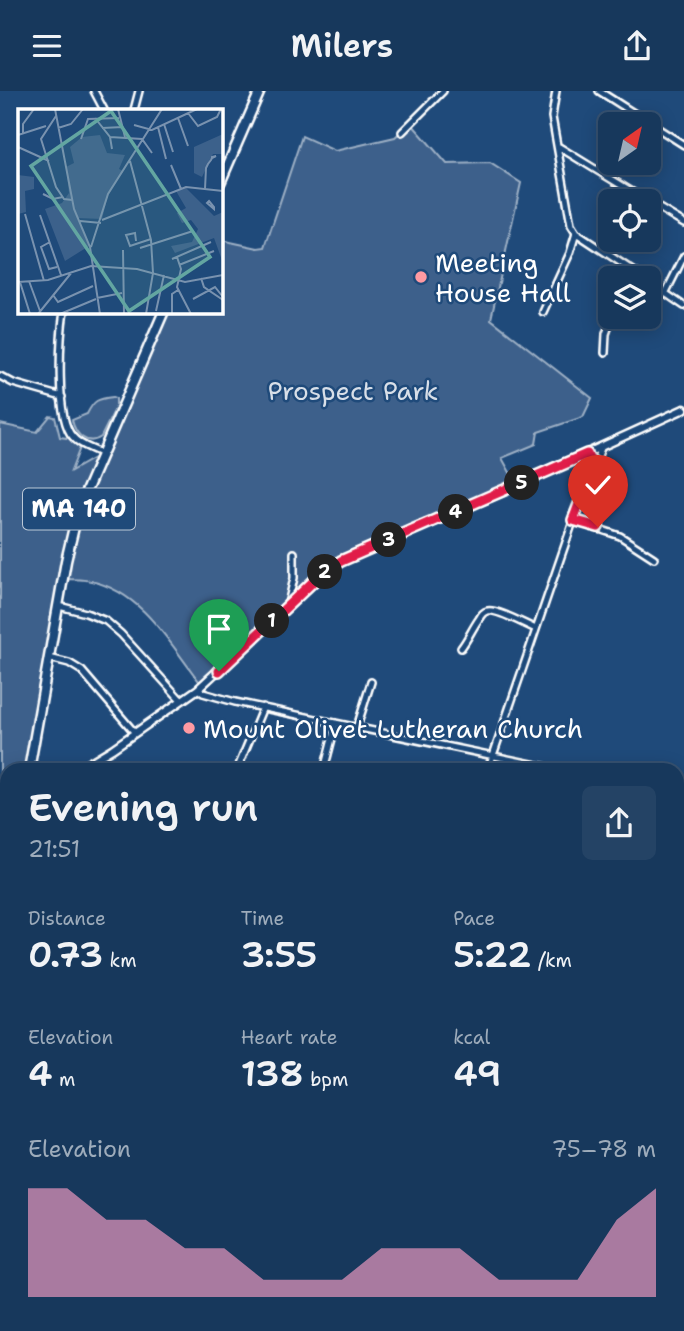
<!DOCTYPE html>
<html lang="en">
<head>
<meta charset="utf-8">
<style>
	body { margin:0; font-family:"Shantell Sans",sans-serif; background:#244365; color:#f1f3f6; height:100vh; display:flex; flex-direction:column; font-size:26px; white-space:nowrap }
	* { box-sizing:border-box; margin:0 }
	p { font-size:23px; color:#9eacbb }
	.icon { flex:none; width:38px; height:38px; fill:none; stroke:currentColor; stroke-width:2; stroke-linecap:round; stroke-linejoin:round }
	.map { position:relative; flex:1; overflow:hidden }
	.drawer { position:absolute; left:0px; top:672px; width:684px; height:569px; display:flex; flex-direction:column; background:#17385c; border-radius:21px 21px 0 0; box-shadow:0 4px 18px #0003,0 0 0 2px #365272 }
	.drawer>* { flex:none }
	.needle { width:46px; rotate:34deg }
	.controls { position:absolute; left:598px; top:21px; display:grid; gap:14px }
	.controls a { display:grid; place-items:center; width:63px; height:63px; border-radius:10px; background:#17385c; box-shadow:0 4px 18px #0003,0 0 0 2px #365272; font-size:35px }
	.pin { position:absolute; display:grid; place-items:center; width:60px; height:60px; color:#fff; margin:-72px -30px; border-radius:50% 50% 50% 0; rotate:-45deg; box-shadow:0 0 7px #0007 }
	.pin .icon { rotate:45deg }
	.km { position:absolute; width:35px; height:35px; margin:-18px; border-radius:50%; background:#222; color:#fff; font-size:19px; line-height:35px; text-align:center }
	.round { display:grid; place-items:center; flex:none; width:74px; height:74px; border-radius:10px; background:#244365 }
	.headline { display:flex; align-items:center; justify-content:space-between; height:119px; padding:0 28px }
	h1 { font-size:38px; font-weight:600; line-height:52px }
	.metrics { display:grid; grid-template-columns:repeat(3,1fr); gap:10px; height:119px; padding:7px 28px }
	.metrics div { display:grid; align-content:center }
	.metrics b { font-size:35px; font-weight:600 }
	.metrics small { font-size:19px; font-weight:400 }
	.metrics p { font-size:19px }
	.chart { height:196px; padding:14px 28px }
	.chart p { display:flex; justify-content:space-between }
	.chart svg { width:100%; height:126px; margin-top:7px; fill:#e797bd; opacity:.7 }
	header { display:flex; justify-content:space-between; align-items:center; height:91px; padding:0 28px; background:#17385c; font-size:32px; font-weight:600 }
	.map>svg:first-child { display:block }
	.green { fill:#3c618b; stroke:#9eb0c5; stroke-width:2 }
	.lines { fill:none; stroke-linecap:round; stroke-linejoin:round }
	.minor-casing { stroke:#fff; stroke-width:10 }
	.tertiary-casing { stroke:#fff; stroke-width:11 }
	.secondary-casing { stroke:#fff; stroke-width:12 }
	.primary-casing { stroke:#fff; stroke-width:13 }
	.minor { stroke:#1f4a7a; stroke-width:5 }
	.tertiary { stroke:#1f4a7a; stroke-width:6 }
	.secondary { stroke:#1f4a7a; stroke-width:7 }
	.primary { stroke:#1f4a7a; stroke-width:8 }
	.route-casing { stroke:#fff; stroke-width:14 }
	.route { stroke:#e11d48; stroke-width:9 }
	.poi-dot { fill:#ff9aa2; stroke:#1f4a7a; stroke-width:2.5 }
	.labels { text-anchor:middle; dominant-baseline:central; stroke-width:5; stroke-linejoin:round; paint-order:stroke }
	.shield { fill:#1f4a7a; stroke:#bcc9d7; stroke-width:2 }
	.shield-label { font-size:24px; font-weight:bold; fill:#fff }
	.poi-label { font-size:26px; fill:#fff; stroke:#1f4a7a; text-anchor:start }
	.park-label { font-size:26px; fill:#d8dfe8; stroke:#1f4a7a }
	.inset-road { fill:none; stroke:#7992af; stroke-width:2 }
	.view { fill:#63a6a1; fill-opacity:0.15; stroke:#63a6a1; stroke-width:3.5 }
	.inset-edge { fill:none; stroke:#fff; stroke-width:3.5 }
</style>
</head>
<body>
<header><svg class="icon" aria-label="menu" viewBox="0 0 24 24"><path d="M4 6h16M4 12h16M4 18h16"/></svg>Milers<svg class="icon" aria-label="share" viewBox="0 0 24 24"><path d="M12 15V3M7 8l5-5 5 5M5 13v7h14v-7"/></svg></header>
<div class="map">
<svg width="684" height="1240" viewBox="0 0 684 1240">
	<rect width="100%" height="100%" fill="#1f4a7a"/>
	<filter id="ink" filterUnits="userSpaceOnUse"><feTurbulence type="fractalNoise" baseFrequency=".0143" numOctaves="2"/><feDisplacementMap in="SourceGraphic" scale="14" xChannelSelector="R" yChannelSelector="G"/><feConvolveMatrix kernelMatrix="1 2 1 2 8 2 1 2 1" color-interpolation-filters="sRGB"/></filter>
	<g filter="url(#ink)">
		<path class="green" d="M411,32l36,41 43,-1 31,20 -30,136 101,79 -9,19 -45,15 -2,12 -34,14 15,27 -186,82 -129,118c-31,-39 -58,-92 -111,-104 -9,-2 -19,-2 -28,-2l-34,191h-22v18l-7,-2v-362l37,8 13,-16 5,1 5,20 14,2 7,6 -10,26 30,-17 63,-142 56,-1 1,-71 37,8 7,-1 37,-111 33,15 60,-14z
			M113,306l3,1v9l-15,30c-14,10 -26,-3 -29,-17l15,-6c7,-14 10,-15 26,-17z
			M677,852l7,1v86l-7,-1z
			M678,1035l6,1v79l-7,-1z"/>
		<g class="lines">
			<g class="minor-casing">
				<path id="minor" d="M94,0l10,19
					M599,0l85,54
					M134,19l5,-19
					M402,41l41,-41
					M559,56l88,54
					M649,111l35,21
					M576,142l68,45
					M649,191l35,24
					M665,203l19,-38
					M64,220c-4,26 -9,108 9,126 7,9 19,11 29,17
					M543,221l27,-59 6,-20 -5,-8 -19,-108 4,-26
					M605,262l1,-19 6,-17
					M0,285l13,7 49,14
					M573,429l47,16 34,22
					M288,513l6,-26v-25
					M59,515l27,7 20,8 15,13 60,66
					M461,557c7,-9 11,-19 18,-29 2,-4 4,-7 8,-8 9,-3 39,14 49,18
					M49,567l20,5 13,8 53,62
					M198,598l5,4 32,9 326,68
					M357,636l14,-45
					M237,679l26,-63
					M324,679l12,-47
					M488,679l91,-266 22,-56
					M677,702l7,2
					M0,999l7,-13
					M677,1027l7,-2
					M0,1089l7,3
					M677,1145l7,2
					M0,1147l7,-9
					M677,1210l7,1
					M33,1240l6,-6
					M157,1240l6,-6
					M277,1240l7,-6
					M411,1240l7,-6"/>
			</g>
			<g class="tertiary-casing">
				<path id="tertiary" d="M77,679l35,-21 86,-60 121,-113 23,-16 175,-75 167,-76"/>
			</g>
			<g class="secondary-casing">
				<path id="secondary" d="M0,854l7,5
					M400,1234l5,6"/>
			</g>
			<g class="primary-casing">
				<path id="primary" d="M220,92l40,-92
					M29,679l37,-209 12,-51 86,-199
					M0,747l7,-9"/>
			</g>
			<use href="#minor" class="minor"/>
			<use href="#tertiary" class="tertiary"/>
			<use href="#secondary" class="secondary"/>
			<use href="#primary" class="primary"/>
		</g>
	</g>
	<g class="lines" filter="url(#ink)">
		<g class="route-casing">
			<path id="route" d="M219,580l100,-95 22,-15 246,-107 2,5 6,4 -22,57 25,7"/>
		</g>
		<use href="#route" class="route"/>
	</g>
	<g class="poi-dot">
		<circle cx="421" cy="186" r="7"/>
		<circle cx="189" cy="637" r="7"/>
	</g>
	<g class="labels">
		<rect class="shield" x="23" y="397.5" width="112" height="41" rx="5"/>
		<g class="shield-label">
			<text x="79" y="418">MA 140</text>
		</g>
		<g class="poi-label">
			<text x="435" y="171">Meeting<tspan x="435" dy="30">House Hall</tspan></text>
			<text x="203" y="637">Mount Olivet Lutheran Church</text>
		</g>
		<g class="park-label">
			<text x="353" y="299">Prospect Park</text>
		</g>
	</g>
	<g transform="translate(18 18)">
		<rect width="205" height="205" fill="#1f4a7a"/>
		<path d="M205,25v20h-10l-11,23 -8,-4v-26zM82,26l7,18 18,2 -6,14 4,2 -15,24 -6,24 -25,-1 12,28 -24,15 -20,-52 17,-6 7,-10 -3,-26 8,-4 -4,-16 12,-10zM0,66l16,2v12l-9,2 1,21 -8,2zM167,78l29,29 9,-4v51l-9,-25 -39,15 -4,-7 21,-4 6,-13 -7,-9 -9,3 -5,-10 9,-5 -10,-17z" fill="#3c618b"/>
		<path class="inset-road" d="M37,0l19,100 16,38 10,67M100,0l7,28M170,4l10,13 19,-9 4,-8M38,7l-15,23 15,48 8,12 8,1M77,9l15,19 2,12M160,9l10,28M146,15l9,28M116,16l18,5 45,-21M140,18l8,32M40,19l13,-4 12,-15M84,19l21,-1M5,24v-9l11,-15M0,26l28,-9M92,28l32,2 10,14M63,30l7,-20 31,-1M0,38l31,14M112,52l21,79 2,33 -7,41M153,56l10,24M187,80l1,-21 2,-4 3,-4 1,-2v-1l4,-1 -4,2M25,85l10,5 10,-2M191,92l5,6v2l-7,-6zM7,105l19,67M22,106l21,60M84,111l84,-33 37,4M62,112l21,2M118,132l-1,-8 -9,2 4,11 21,-7M32,133l-9,5 8,22 8,-2M73,138l17,-53 54,-85M122,139l53,-17M105,141l1,64M159,148l4,12 -4,18 14,27M154,150l39,-17M161,156l35,-14M183,169l3,9 19,13M11,172l11,30M0,173l30,-2 43,-14 46,3 48,13 38,-7M2,173l10,32M35,186l5,7 35,-16M79,189l25,-5M175,190l22,-12 8,10M138,202l8,-36M20,205l34,-42M42,205l36,-15M154,205v-20l6,-4"/>
		<path class="view" d="M93,2l99,146 -81,54 -98,-145z"/>
		<rect width="205" height="205" class="inset-edge"/>
	</g>
</svg>
<div class="controls">
<a><svg class="needle" viewBox="-14 -14 28 28"><path d="M0-13l5 13h-10z" fill="#e53935"/><path d="M0 13l5-13h-10z" fill="#9eacbb"/></svg></a>
<a><svg class="icon" aria-label="locate" viewBox="0 0 24 24"><circle cx="12" cy="12" r="6"/><path d="M12 2v4M12 18v4M2 12h4M18 12h4"/></svg></a>
<a><svg class="icon" aria-label="layers" viewBox="0 0 24 24"><path d="M12 4l9 5-9 5-9-5zM3 14l9 5 9-5"/></svg></a>
</div>
<div class="pin" style="left:219px;top:580px;background:#1e9e55"><svg class="icon" aria-label="arrive" viewBox="0 0 24 24"><path d="M6 21V4h12l-3 4 3 4H6"/></svg></div>
<div class="pin" style="left:598px;top:436px;background:#d93025"><svg class="icon" aria-label="check" viewBox="0 0 24 24"><path d="M5 12l5 5 9-10"/></svg></div>
<b class="km" style="left:272px;top:530px">1</b>
<b class="km" style="left:325px;top:481px">2</b>
<b class="km" style="left:389px;top:449px">3</b>
<b class="km" style="left:456px;top:421px">4</b>
<b class="km" style="left:522px;top:392px">5</b>
<section class="drawer">
<div class="headline"><div><h1>Evening run</h1><p>21:51</p></div><a class="round"><svg class="icon" aria-label="share" viewBox="0 0 24 24"><path d="M12 15V3M7 8l5-5 5 5M5 13v7h14v-7"/></svg></a></div>
<div class="metrics">
<div><p>Distance</p><b>0.73<small> km</small></b></div>
<div><p>Time</p><b>3:55</b></div>
<div><p>Pace</p><b>5:22<small> /km</small></b></div>
</div>
<div class="metrics">
<div><p>Elevation</p><b>4<small> m</small></b></div>
<div><p>Heart rate</p><b>138<small> bpm</small></b></div>
<div><p>kcal</p><b>49</b></div>
</div>
<div class="chart"><p><span>Elevation</span>75–78 m</p>
<svg viewBox="0 0 160 44" preserveAspectRatio="none"><path d="M0 44V6L10 6L20 17L30 17L40 27L50 27L60 38L70 38L80 38L90 27L100 27L110 27L120 38L130 38L140 38L150 17L160 6V44z"/></svg>
</div>
</section>
</div>
</body>
</html>
